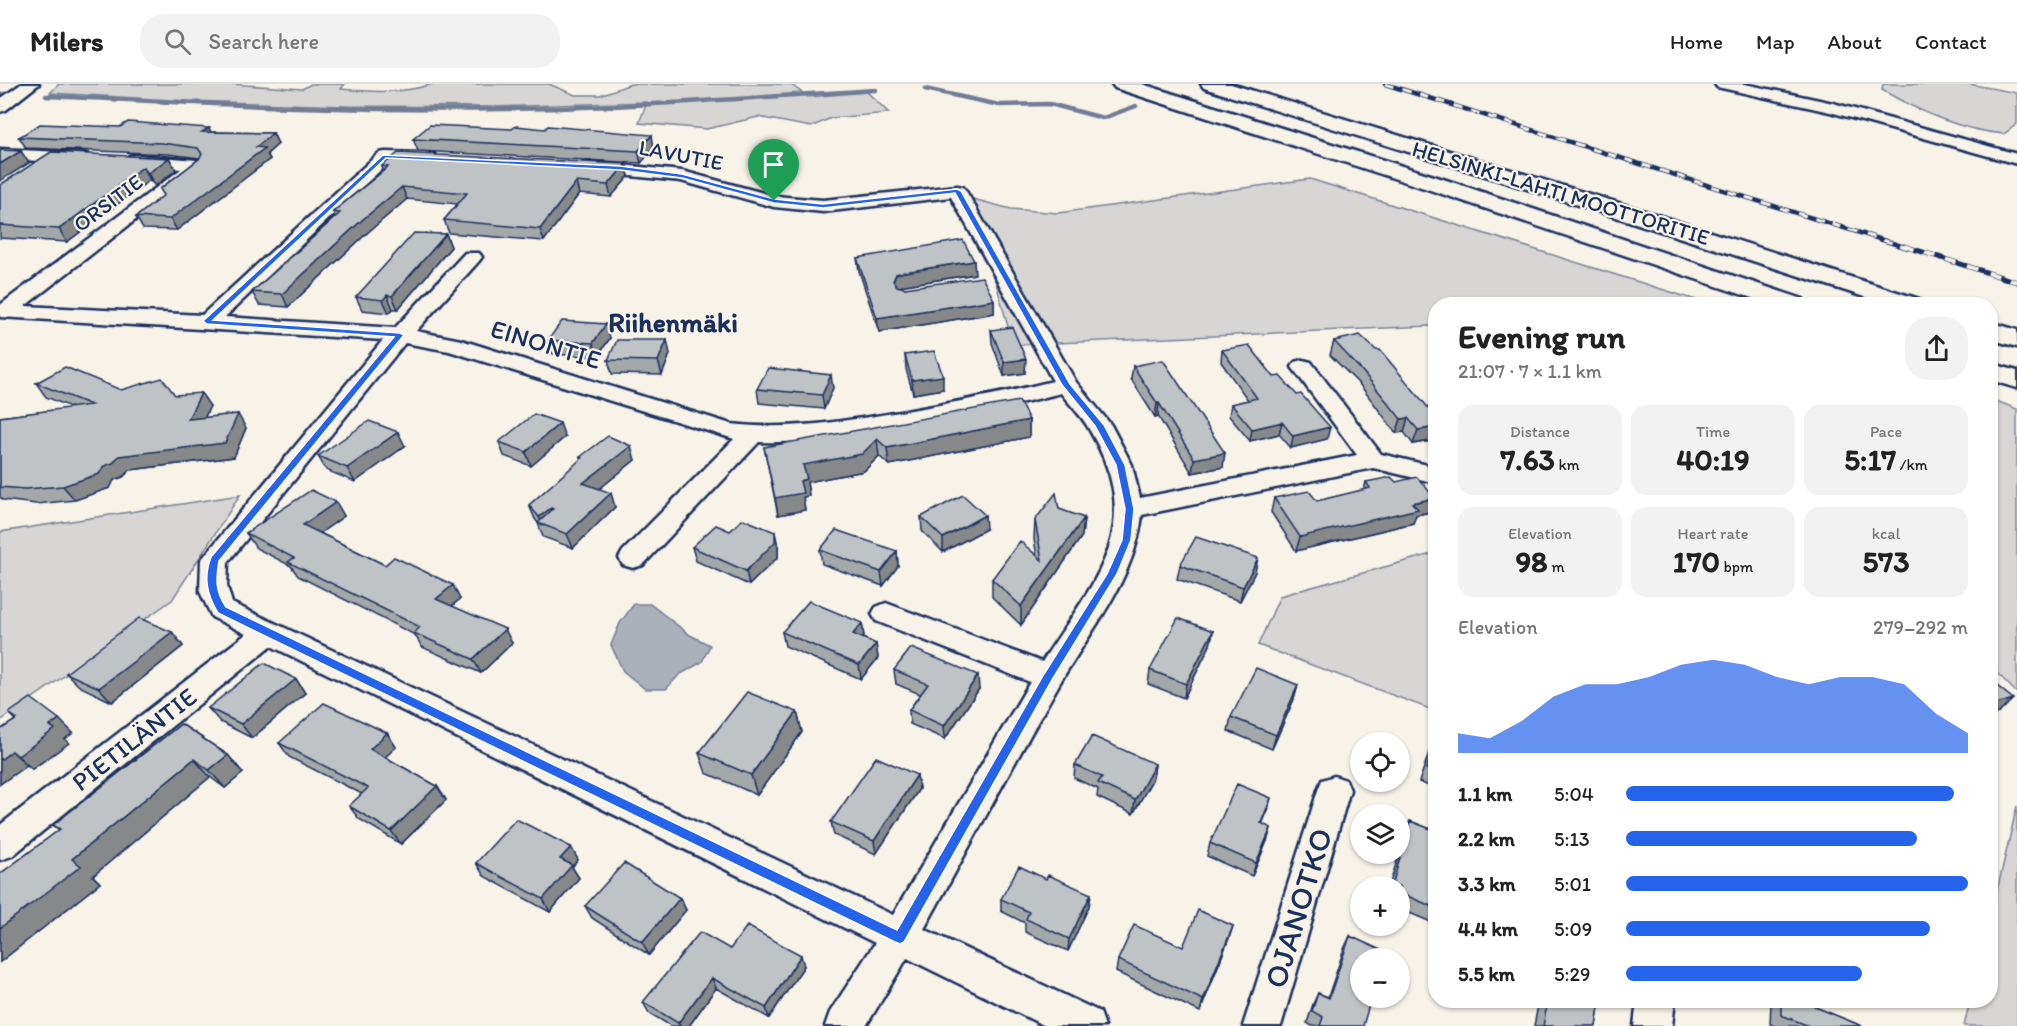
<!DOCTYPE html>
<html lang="en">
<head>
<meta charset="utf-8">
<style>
	body { margin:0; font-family:Itim,sans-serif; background:#f2f2f2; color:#222; height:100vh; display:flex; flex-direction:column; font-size:22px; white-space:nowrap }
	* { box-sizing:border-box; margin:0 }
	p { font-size:20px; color:#767676 }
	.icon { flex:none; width:33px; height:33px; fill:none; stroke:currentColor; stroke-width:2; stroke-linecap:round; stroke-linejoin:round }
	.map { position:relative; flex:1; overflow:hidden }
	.details { position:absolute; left:1428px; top:213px; width:570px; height:711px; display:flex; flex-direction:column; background:#fff; border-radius:24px; box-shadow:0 2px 4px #0004 }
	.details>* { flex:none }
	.buttons { position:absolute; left:1350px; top:648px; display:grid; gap:12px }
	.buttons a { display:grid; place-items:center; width:60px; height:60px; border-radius:50%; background:#fff; box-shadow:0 2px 4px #0004; font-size:30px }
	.pin { position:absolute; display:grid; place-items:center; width:51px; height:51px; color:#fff; margin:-62px -26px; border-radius:50% 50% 50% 0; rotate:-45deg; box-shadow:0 0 6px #0007 }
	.pin .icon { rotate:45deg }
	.round { display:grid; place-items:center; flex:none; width:63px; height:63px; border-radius:24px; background:#f2f2f2 }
	.headline { display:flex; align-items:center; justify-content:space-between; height:102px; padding:0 30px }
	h1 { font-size:33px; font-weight:700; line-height:45px }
	.metrics { display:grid; grid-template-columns:repeat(3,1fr); gap:9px; height:102px; padding:6px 30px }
	.metrics div { display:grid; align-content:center; border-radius:15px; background:#f2f2f2; text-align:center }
	.metrics b { font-size:30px; font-weight:700 }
	.metrics small { font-size:16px; font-weight:400 }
	.metrics p { font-size:16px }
	.chart { height:168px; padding:12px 30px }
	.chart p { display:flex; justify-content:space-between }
	.chart svg { width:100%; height:108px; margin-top:6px; fill:#2563eb; opacity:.7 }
	ul { padding:0 30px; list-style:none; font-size:20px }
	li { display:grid; grid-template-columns:96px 72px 1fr; align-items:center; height:45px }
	li i { height:15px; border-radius:8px; background:#2563eb }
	header { display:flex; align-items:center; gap:36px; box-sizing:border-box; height:84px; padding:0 30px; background:#fff; border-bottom:2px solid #e0e0e0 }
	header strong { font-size:28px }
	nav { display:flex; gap:33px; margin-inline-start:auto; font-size:21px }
	.search { width:420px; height:54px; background:#f2f2f2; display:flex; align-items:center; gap:15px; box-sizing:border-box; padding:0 21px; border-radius:24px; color:#767676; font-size:22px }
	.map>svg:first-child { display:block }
	.green { fill:#d7d6d4; stroke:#798299; stroke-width:1.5 }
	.water { fill:#acb0b9; stroke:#727c95; stroke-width:1.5 }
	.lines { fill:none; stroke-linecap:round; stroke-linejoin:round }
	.stream { stroke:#727c95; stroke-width:4.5 }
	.minor-casing { stroke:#1b2f5e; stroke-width:5 }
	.highway-casing { stroke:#1b2f5e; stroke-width:5 }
	.minor { fill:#f7f3e8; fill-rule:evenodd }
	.highway { fill:#f7f3e8; fill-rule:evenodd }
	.rail-far1-casing { stroke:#1b2f5e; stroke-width:4.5 }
	.rail-casing { stroke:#1b2f5e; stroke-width:5 }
	.rail-far1 { stroke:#f7f3e8; stroke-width:3; stroke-dasharray:9; stroke-linecap:butt }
	.rail { stroke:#f7f3e8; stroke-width:4; stroke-dasharray:11; stroke-linecap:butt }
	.wall { fill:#a5a8a9; stroke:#1b2f5e; stroke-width:1.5 }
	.shaded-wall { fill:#86888a; stroke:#1b2f5e; stroke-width:1.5 }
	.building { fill:#c0c3c5; stroke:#1b2f5e; stroke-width:1.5 }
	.route { fill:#2563eb; stroke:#fff; stroke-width:1.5; fill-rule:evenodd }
	.labels { text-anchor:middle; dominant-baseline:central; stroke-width:4.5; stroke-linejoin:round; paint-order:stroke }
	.far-street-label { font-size:22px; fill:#1b2f5e; stroke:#f7f3e8 }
	.street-label { font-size:26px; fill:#1b2f5e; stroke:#f7f3e8 }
	.far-district-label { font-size:27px; font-weight:bold; fill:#1b2f5e; stroke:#f7f3e8 }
	.near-street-label { font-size:32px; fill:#1b2f5e; stroke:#f7f3e8 }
</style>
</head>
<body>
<header>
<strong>Milers</strong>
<div class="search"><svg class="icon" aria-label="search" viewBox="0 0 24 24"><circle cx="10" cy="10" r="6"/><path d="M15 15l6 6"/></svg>Search here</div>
<nav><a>Home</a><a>Map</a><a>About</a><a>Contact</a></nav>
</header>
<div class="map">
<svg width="2017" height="942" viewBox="0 0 2017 942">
	<rect width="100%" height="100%" fill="#f7f3e8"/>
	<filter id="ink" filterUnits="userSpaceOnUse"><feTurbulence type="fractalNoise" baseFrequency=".0167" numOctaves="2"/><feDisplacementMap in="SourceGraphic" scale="12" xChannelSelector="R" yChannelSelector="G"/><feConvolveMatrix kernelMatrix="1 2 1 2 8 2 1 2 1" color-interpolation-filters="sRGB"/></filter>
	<g filter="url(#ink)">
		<path class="green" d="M59,0h172l71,5 9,-5h34l-4,5c30,3 62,5 91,-5h117l26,11h25l31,-11h159l18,13 59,-5 22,21 -58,5 -20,9 -53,-10 -51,12 -68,-6 8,-21 -153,5 -148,-1 -157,-5 -139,-8z
			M1883,0h86l48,9v31l-13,10c-44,-4 -84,-22 -122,-44z
			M1310,95l399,125h-273l-1,24 -5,-2 -417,19 -40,-146 38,10 47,4z
			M1991,315l26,10v284l-26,-26z
			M240,411l-68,105 -172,121v-189z
			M1435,469v158l-177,-66 22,-49z
			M2017,722v220h-53l6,-25 20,-1 1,-84z"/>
		<path class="water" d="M634,520h16l40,31 20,10 -8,17 -23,13 -13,14h-21l-22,-18 -12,-26 9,-22z"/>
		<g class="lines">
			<path class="stream" d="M925,5l74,16 51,-1 53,14 33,-12
				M0,10h5
				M46,12c153,7 305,16 458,13 124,-1 248,-12 372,-19"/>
			<g class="minor-casing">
				<path id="minor" d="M21,0h18l-33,26 -6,2v-13z
					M1715,0h30l88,19 184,51v10l-187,-52 -113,-25z
					M0,65l81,4 6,1 3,4 -3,4 -6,1 -81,-4z
					M385,68l43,1 6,1 3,4 -3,4 -6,1 -39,-1 -164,155 170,11 70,-75h14l3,4 -3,4 -63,70 45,9 270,84c58,7 112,-3 169,-12 51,-9 102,-18 153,-31l-102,-184 -128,15 -49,-5 -93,-26 -91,-9 -6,-1 -3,-4 3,-4 6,-1 92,9 93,25 48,4 134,-14 6,1 3,4 110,191 35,43 21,40 8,33 217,-43 -65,-88 3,-5 8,-2 8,2 70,92 55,13v16l-63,-15 -231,47c-7,64 -52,116 -84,171 -46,80 -89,162 -134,243l176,83 5,14h-60l-138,-68 -41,68h-41l5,-14 45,-69 -604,-297 -259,210 -12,4v-35l246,-191 -34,-17 -12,-25 1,-32 182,-220 -383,-23v-12l181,-136 -46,-4 -6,-1 -3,-4 3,-4 6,-1 62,5 6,1 3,4 -181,141 177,9 177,-162zM405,259l44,8 285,88 -111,112 -4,7 4,7 10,3 10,-3 116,-123c48,2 94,-8 141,-16 54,-9 107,-19 161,-33 9,12 21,23 28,36 59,100 6,150 -47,233l-156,-59 -10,4 -4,7 4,7 154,61 -137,233 -661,-312 -5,-17 1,-24z
					M1334,692l12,4 4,10 -69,236h-38l75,-236 4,-10z
					M1637,916h38l-3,26h-38z"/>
			</g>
			<g class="highway-casing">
				<path id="highway" d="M1112,0h30l295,93 366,122 4,5h-37l-349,-117 -306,-99z
					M1201,0h30l417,128 271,87 4,5h-37l-254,-82 -428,-134z
					M1990,238l27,8v17l-27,-8z
					M1990,279l27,8v17l-27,-8z"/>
			</g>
			<use href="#minor" class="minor"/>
			<use href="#highway" class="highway"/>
			<g class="rail-far1-casing">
				<path id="rail-far1" d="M1385,0l523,164"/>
			</g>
			<g class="rail-casing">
				<path id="rail" d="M1904,162l113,36"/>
			</g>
			<use href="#rail-far1" class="rail-far1"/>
			<use href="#rail" class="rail"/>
		</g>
		<path class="wall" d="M211,48l62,1 5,11 -11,10 3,5 -93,71 -34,-1 -7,-12 28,-22 -4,-6 40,-31 -32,-4 -142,-6 -7,-11z
			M413,55l241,9 -13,15 -223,-12z
			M169,74l7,12 -21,16 -5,-6 -83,62 -67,-4v-53z
			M626,80l3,12 -18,21 -32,-3 -35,47 -95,-8 -5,-13 14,-16 -51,-5 -40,34 -79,74 -29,-2 -7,-13 83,-75 -2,-5 50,-42 -1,-4z
			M446,150l5,13 -53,62h-5l-4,4 -27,-3 -6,-13z
			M857,174l118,16 -70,11 -5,2 94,13v13l-115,19 -20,-61z
			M991,246l34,43 -21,3 -12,-33z
			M610,254l-13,19 -44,-3 -5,-14z
			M1334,257l102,76v23l-23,4 -9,-12 -8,1 -36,-48 -30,-30z
			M1222,266l105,89 -36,9 -12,-14 -29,7 -21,-25 2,-12 17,-4 -27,-38z
			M670,270l-8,21 -50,-1 -4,-14z
			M905,271l38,34 -30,5 -7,-25z
			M1133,282l90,101 -31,6 -34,-57 -3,1 -24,-38z
			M36,299l85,7 54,5 35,11 -6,12 42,10 -12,29 -104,13 -7,7 -9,3 -4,8 -35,12 -39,4 -33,-4 -3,-3v-80l73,-9 -27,-11z
			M833,304l-9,21 -65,-6 -2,-14z
			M1029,336v17l-140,28 -10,-9 -15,15 -57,11 2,14 -6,1 2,13 -27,5 -14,-68z
			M565,353l-34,29 -27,-10 -5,-14z
			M405,362l-50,36 -29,-12 -8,-14z
			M580,373l55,3 -36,29 16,18 -42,41 -30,-11 -5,-14 -3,-4 -6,-14 52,-45z
			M1366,398h30l39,16 -5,14 -14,3 -3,8 -117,28 -25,-39 3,-14 43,3 47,-11z
			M336,418l8,14 -24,17 65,32 75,34 -8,7 60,37 -31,30 -59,-26 -7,-12 -117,-59 -7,-10 -35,-18 -10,-15z
			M1059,425l25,9 -2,18 -61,89 -29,-28v-18l45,-22 -3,-18 1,-19z
			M921,433l65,12 -43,23 -21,-21z
			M730,447l48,15v11l-29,28 -53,-24 -4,-14z
			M820,466l77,1 1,15 -15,20 -61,-22z
			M1180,481l75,7 -15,29 -63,-22z
			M862,539l2,14 -1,1 13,6 2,14 -17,21 -76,-33 -3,-14z
			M1213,547l-3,14 -26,53 -36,-14 2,-14z
			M172,548l11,14 -71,56 -33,-16 -13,-13z
			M894,586l85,19 -34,50 -35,-15 -1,-14 11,-16 -24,-10z
			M296,595l9,14 -53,45 -32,-16 -12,-14z
			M1298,601l-4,14 -22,50 -44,-18 3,-14z
			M797,628l5,20 -45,63 -51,-22 -7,-20z
			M9,629l64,20 -8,6 4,4 -37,26 -5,-4 -27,19v-54l16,-10z
			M181,640l47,31 15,18 -18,15 -15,-11 -117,99 7,7 -100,79v-88l59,-44 -6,-5z
			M1436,648v57l-17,-7z
			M387,649l9,14 -11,10 52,29 9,14 -45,44 -42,-25 -10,-13 13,-12 -73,-37 -10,-14z
			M1155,680l-2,14 -20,36 -36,-17 1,-8 -24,-11 1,-13z
			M917,691l2,14 -43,65 -42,-19 -3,-13z
			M1267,728l-5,12 9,4 -4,13 -15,35 -45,-20 3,-13z
			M1410,737l26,10v83l-5,8 -31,-13v-23h-11l10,-32h1v-4l4,-16z
			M571,763l7,13 -6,7 7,11 -29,34 -66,-36 -8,-13z
			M1046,795l45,15 -2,12 -21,45 -43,-19v-9l-24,-12v-12z
			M680,814l6,12 -37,45 -57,-37 -7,-12z
			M1233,842l-4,12 -29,74 -84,-40 2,-12 65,-13z
			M1350,852l13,90h-51l-5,-3 6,-19 5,-11 10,4 16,-48z
			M730,865l74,17 -35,52 -53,-30 -27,38h-18l-22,-13 -6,-11z
			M1539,916h61l-4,26h-62z
			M1774,916h24l64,26h-87l-5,-2 1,-21z"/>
		<path class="shaded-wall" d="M209,44l5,10 -12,-6z
			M273,49l5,11 -11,10 3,5 -93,71 -7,-11z
			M652,51l2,13 -13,15 -3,-12z
			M21,67l8,12 -29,18v-17z
			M169,74l7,12 -21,16 -7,-13z
			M626,80l3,12 -18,21 -3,-12z
			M143,83l7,13 -83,62 -8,-13z
			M576,98l3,12 -35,47 -4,-12z
			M402,103l5,12 -40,34 -79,74 -6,-13 80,-74z
			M446,150l5,13 -53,62 -6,-13z
			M974,177l1,13 -70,11 -8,3 -4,-7 3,-7 8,-2z
			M387,211l6,14 -4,4 -6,-13z
			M994,216v13l-115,19 -2,-14z
			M606,240l4,14 -13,19 -4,-14z
			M667,256l3,14 -8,21 -4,-14z
			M1026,275l-1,14 -21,3v-14z
			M831,291l2,13 -9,21 -2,-14z
			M943,292v13l-30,5 -1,-14z
			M201,309l9,13 -13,27 -9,-14z
			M1157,319h2l-1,13 -3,1z
			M238,330l8,14 -12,29 -104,13 -7,7 -9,3 -4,8 -35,12 -12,-14 41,-20 15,-10z
			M1408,334l-4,14 -8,1 5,-14z
			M1029,336v17l-140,28 -2,-17z
			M1282,338l-3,12 -29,7 2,-12z
			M560,339l5,14 -34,29 -5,-14z
			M1330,343l-3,12 -36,9 2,-12z
			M1436,343v13l-23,4 5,-14z
			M398,348l7,14 -50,36 -8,-14z
			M877,355l2,17 -15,15 -57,11 2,14 -6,1 2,13 -27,5 -3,-17 25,-17 3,-16z
			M631,362l4,14 -47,38 -5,-15z
			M1225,369l-2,14 -31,6 2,-14z
			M611,409l4,14 -42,41 -6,-14z
			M1435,414l-5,14 -14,3 -3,8 -117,28 4,-14 112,-34z
			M336,418l8,14 -32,23 -9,-14z
			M551,424l5,14 -13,3 -4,-8z
			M985,431l1,14 -43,23v-14z
			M1084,434l-2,18 -61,89v-19z
			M775,448l3,14v11l-29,28 -3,-14z
			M897,467l1,15 -15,20 -2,-14z
			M1258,474l-3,14 -15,29 3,-14z
			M453,501l7,14 -17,14 -7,-14z
			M862,539l2,14 -9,11 -2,-14z
			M505,545l7,14 -31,30 -8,-14z
			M1213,547l-3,14 -26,53 2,-14z
			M172,548l11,14 -71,56 -13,-14z
			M876,560l2,14 -17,21 -2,-14z
			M978,591l1,14 -34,50 -1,-13z
			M296,595l9,14 -53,45 -11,-14z
			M1298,601l-4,14 -22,50 4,-14z
			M2013,615l-14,14 -9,2v-9z
			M797,628l5,20 -45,63 -6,-20z
			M59,635l14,14 -8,6 4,4 -37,26 -14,-13 32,-30z
			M387,649l9,14 -16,15 -10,-13z
			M12,667l15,14 -27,19v-24z
			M228,671l15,18 -18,15 -16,-18z
			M194,675l16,18 -117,99 7,7 -100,79v-34l72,-69z
			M1155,680l-2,14 -20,36 2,-14z
			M917,691l2,14 -43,65 -2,-13z
			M437,702l9,14 -45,44 -10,-13z
			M1271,714l-4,14 -10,25 4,-14z
			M1271,744l-4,13 -15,35 4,-13z
			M571,763l7,13 -6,7 7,11 -29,34 -7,-13 17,-40z
			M1091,810l-2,12 -21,45 1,-12z
			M680,814l6,12 -37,45 -7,-13z
			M1233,842l-4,12 -29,74 3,-12z
			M801,871l3,11 -35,52 -3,-10z
			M712,894l4,10 -27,38h-9l-2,-3z"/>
		<path class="building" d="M128,38l81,6 -7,4 71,1 -17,14 9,1 -95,71 -34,-2 28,-22 -4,-6 39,-30 3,-5 -4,-6 -36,-5 -143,-6 21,-13 80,3z
			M430,41l82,4 4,-3 29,3 3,-3 104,9 -14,16 -225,-12z
			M0,66l21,1 -21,13z
			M51,68l118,6 -21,15 -5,-6 -84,62 -59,-4v-40z
			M398,69l228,11 -18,21 -32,-3 -36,47 -96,-9 23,-27 -65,-6 -40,33 -80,74 -30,-2 88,-79 -7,-1 55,-45 -6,-1z
			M414,149l32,1 -54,62 -5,-1 -4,5 -27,-3z
			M963,156l11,21 -70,11 -8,2 -3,7 4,5 8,2 77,-11 12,23 -117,18 -20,-60z
			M562,237l44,3 -13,19 -45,-3z
			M1012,243l14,32 -22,3 -13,-32z
			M1360,251l16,15h4l56,67v10l-18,3 -10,-12 -7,1 -38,-47 -29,-31z
			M617,256h50l-9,21 -50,-1z
			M1249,261l25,32 6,-1 17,19 4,-1 29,33 -37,9 -11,-14 -30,7 -21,-25 26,-6 -35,-48z
			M934,267l9,25 -31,4 -7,-25z
			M1163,276l62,93 -31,6 -35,-56h-2l-24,-37z
			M65,283l56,23 41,-12 13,17 26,-2 -13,26 50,-5 -13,29 -106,13 -6,7 -9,3 -5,8 -36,12 -38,3 -25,-2v-70l91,-12 -55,-22z
			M768,284l63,7 -9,20 -65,-6z
			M1019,317l10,19 -142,28 -10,-9 -15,15 -59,11 4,14 -7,2 3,12 -28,5 -11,-51z
			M534,330l26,9 -34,29 -27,-10z
			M369,337l29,11 -51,36 -29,-12z
			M608,352l23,10 -48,37 28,10 -44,41 -29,-11 15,-14 -2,-1 -12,9 -10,-12 53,-47 -2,-1z
			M1391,393l5,5 21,-5 18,21 -23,5 6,6 -118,28 -26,-39 35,-7 8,10 53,-13 -4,-6z
			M311,406l25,12 -33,23 82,40 9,-8 59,28 -17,14 69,30 -32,30 -59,-26 6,-6 -132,-65 6,-4 -48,-25z
			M1056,409l3,16 25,9 -63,88 -29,-27 28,-38 22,19 -7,-40z
			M963,411l22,20 -42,23 -22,-21z
			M743,435l32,13v10l-29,29 -54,-24 24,-22 14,6z
			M836,446l61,21 -16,21 -61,-22z
			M1196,453l62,21 -15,29 -63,-22z
			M809,517l53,22 -9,11 23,10 -17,21 -77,-33z
			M139,534l33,14 -73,56 -33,-15z
			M1178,534l35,13 -27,53 -36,-14z
			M911,564l67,27 -34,51 -35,-16 19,-26 -34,-14z
			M264,579l32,16 -55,45 -33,-16z
			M1256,584l42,17 -22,50 -45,-18z
			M1990,596l23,19 -23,7z
			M747,608l50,20 -46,63 -52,-22z
			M31,614l28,21 -9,7 5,3 -37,27 -6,-5 -12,9v-30l17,-11 -8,-6z
			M324,619l63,30 -17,16 67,37 -46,45 -42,-25 19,-18 -89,-45z
			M181,640l47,31 -19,15 -15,-11 -122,100 9,7 -81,62v-54l60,-45 -7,-4z
			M1092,652l63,28 -20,36 -37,-17 4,-6 -27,-12z
			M1436,653v36l-10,-4z
			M876,673l41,18 -43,66 -43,-19z
			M1237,700l34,14 -10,25 10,5 -15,35 -46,-20z
			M516,735l55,28 -11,12 12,6 -29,34 -67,-36z
			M1410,737l26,10v77l-36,-15v-7h-8z
			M624,779l56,35 -38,44 -57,-36z
			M1019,782l27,13 2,-4 43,19 -22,45 -43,-20 3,-7 -28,-13z
			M1198,826l35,16 -30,74 -85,-40 16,-35 49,22z
			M747,842l54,29 -35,53 -54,-30 -34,45 -35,-21 57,-70 30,17z
			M1350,852l35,16 -2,6h-23v40h11l-8,28h-43l3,-9 -11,-6 6,-18 11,5z
			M1548,916h52l-4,26h-53z
			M1781,916h17l64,26h-53l-28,-11z"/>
	</g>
	<path class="route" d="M383,71l237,11 62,8 92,25 49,5 134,-15 4,2 109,193 34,41 21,40 9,44 -3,31 -14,34 -65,106 -148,262 -4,2 -5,-2 -677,-329c-11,-18 -15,-35 -7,-56l183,-220 -187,-13 -4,-3zM386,74l234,12 62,8 92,25 49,5 132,-15 107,192 33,41 21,39 9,44 -3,31 -15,34 -63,100 -147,256 -671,-323c-11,-16 -10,-28 -7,-46l185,-226 -4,-2 -187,-13z"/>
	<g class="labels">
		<g class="far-street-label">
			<text transform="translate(681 71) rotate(11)">LAVUTIE</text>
			<text transform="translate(1561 109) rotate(17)">HELSINKI-LAHTI MOOTTORITIE</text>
			<text transform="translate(108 119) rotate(-37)">ORSITIE</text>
		</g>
		<g class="street-label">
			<text transform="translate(546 260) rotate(17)">EINONTIE</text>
			<text transform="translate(134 655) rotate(-38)">PIETILÄNTIE</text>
		</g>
		<g class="far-district-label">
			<text x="673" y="238">Riihenmäki</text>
		</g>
		<g class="near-street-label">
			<text transform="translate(1298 824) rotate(-73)">OJANOTKO</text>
		</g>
	</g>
</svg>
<div class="buttons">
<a><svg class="icon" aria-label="locate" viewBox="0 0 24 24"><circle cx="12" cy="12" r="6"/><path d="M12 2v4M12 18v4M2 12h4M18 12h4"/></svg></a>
<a><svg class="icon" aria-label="layers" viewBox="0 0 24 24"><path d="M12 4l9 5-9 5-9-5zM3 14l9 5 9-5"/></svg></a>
<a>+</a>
<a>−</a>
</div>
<div class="pin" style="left:774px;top:117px;background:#1e9e55"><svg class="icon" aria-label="arrive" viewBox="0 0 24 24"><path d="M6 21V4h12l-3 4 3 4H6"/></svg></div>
<section class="details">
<div class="headline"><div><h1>Evening run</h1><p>21:07 · 7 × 1.1 km</p></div><a class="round"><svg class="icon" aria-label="share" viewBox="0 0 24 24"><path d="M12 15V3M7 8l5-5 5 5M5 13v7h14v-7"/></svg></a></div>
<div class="metrics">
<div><p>Distance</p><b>7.63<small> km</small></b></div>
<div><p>Time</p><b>40:19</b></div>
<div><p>Pace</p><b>5:17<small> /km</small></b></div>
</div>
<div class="metrics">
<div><p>Elevation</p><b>98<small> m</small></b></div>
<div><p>Heart rate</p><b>170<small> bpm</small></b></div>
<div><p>kcal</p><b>573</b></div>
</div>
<div class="chart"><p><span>Elevation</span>279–292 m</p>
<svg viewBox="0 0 160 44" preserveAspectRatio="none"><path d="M0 44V36L10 38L20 31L30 21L40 16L50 16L60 13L70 8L80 6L90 8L100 13L110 16L120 13L130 13L140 16L150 28L160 36V44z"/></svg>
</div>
<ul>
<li><b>1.1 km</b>5:04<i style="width:96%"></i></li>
<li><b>2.2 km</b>5:13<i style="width:85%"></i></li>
<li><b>3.3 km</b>5:01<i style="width:100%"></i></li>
<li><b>4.4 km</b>5:09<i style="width:89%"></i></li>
<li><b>5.5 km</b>5:29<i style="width:69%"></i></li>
</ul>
</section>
</div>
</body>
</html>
